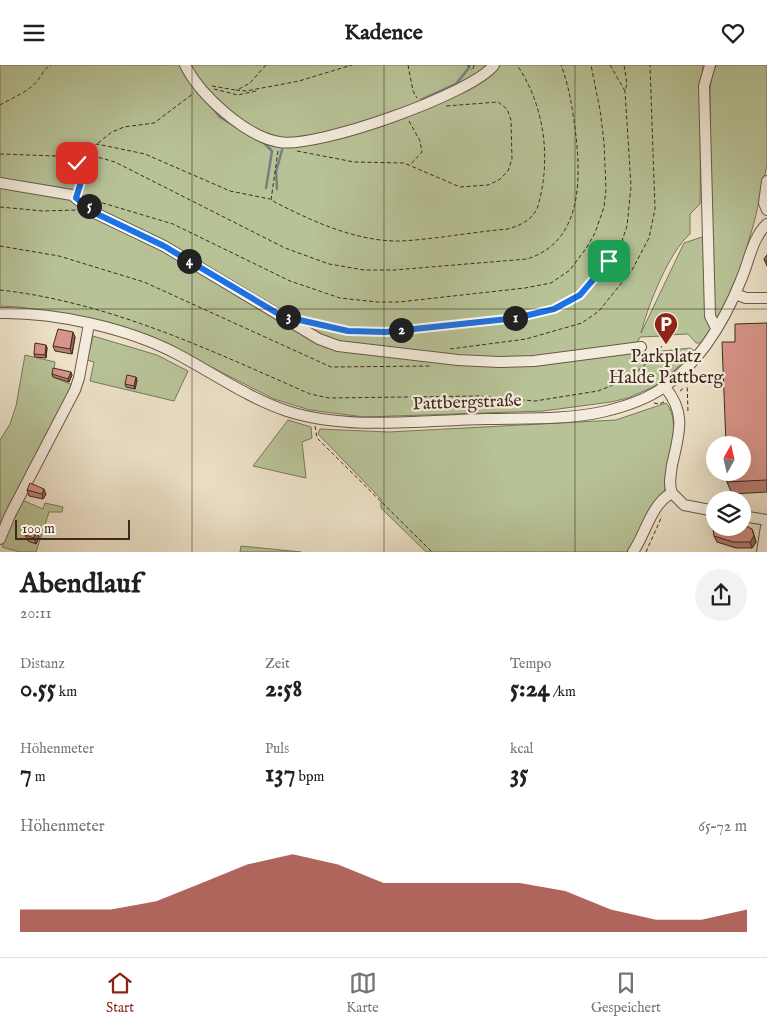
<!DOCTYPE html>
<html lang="de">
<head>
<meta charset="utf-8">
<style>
	body { margin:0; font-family:"IM FELL English",serif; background:#f2f2f2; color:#202124; height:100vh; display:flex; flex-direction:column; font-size:19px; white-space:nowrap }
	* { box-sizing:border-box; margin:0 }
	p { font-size:16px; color:#757577 }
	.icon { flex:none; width:28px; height:28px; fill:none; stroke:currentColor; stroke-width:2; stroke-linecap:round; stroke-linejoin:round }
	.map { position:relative; height:487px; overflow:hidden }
	.side { display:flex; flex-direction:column; background:#fff; flex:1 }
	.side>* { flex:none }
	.needle { width:32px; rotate:8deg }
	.tools { position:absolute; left:706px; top:371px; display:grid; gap:10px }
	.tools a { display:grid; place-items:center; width:45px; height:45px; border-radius:50%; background:#fff; box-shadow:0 5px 20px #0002; font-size:25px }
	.scale { position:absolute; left:15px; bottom:12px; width:115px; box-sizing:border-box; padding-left:5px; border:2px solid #3f2a20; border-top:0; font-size:14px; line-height:18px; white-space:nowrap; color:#3f2a20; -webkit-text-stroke:4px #f3ebdb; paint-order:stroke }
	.pin { position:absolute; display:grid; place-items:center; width:42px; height:42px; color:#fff; margin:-21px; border-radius:10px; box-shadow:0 2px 8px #0006 }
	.km { position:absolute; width:25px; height:25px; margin:-12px; border-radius:50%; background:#222; color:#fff; font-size:14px; line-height:25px; text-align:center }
	.round { display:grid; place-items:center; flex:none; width:52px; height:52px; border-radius:26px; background:#f2f2f2 }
	.headline { display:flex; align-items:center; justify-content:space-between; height:85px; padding:0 20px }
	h1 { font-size:28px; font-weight:700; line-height:38px }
	.metrics { display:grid; grid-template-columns:repeat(3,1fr); gap:8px; height:85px; padding:5px 20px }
	.metrics div { display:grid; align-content:center }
	.metrics b { font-size:25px; font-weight:700 }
	.metrics small { font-size:14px; font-weight:400 }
	.metrics p { font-size:14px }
	.chart { height:140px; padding:10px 20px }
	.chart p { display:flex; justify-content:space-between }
	.chart svg { width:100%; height:90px; margin-top:5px; fill:#8f2418; opacity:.7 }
	header { display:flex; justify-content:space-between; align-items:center; height:65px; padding:0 20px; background:#fff; font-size:22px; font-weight:700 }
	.tab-bar { display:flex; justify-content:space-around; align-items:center; height:70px; border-top:1px solid #e0e0e0; background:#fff; font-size:14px; color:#757577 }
	.tab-bar a { display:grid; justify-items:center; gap:2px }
	.tab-bar .current { color:#8f2418 }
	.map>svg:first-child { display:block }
	.green { fill:#b7c296; stroke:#7b765b }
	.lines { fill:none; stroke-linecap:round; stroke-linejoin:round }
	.stream { stroke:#76817e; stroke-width:2.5 }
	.minor-casing { stroke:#6a584a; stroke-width:12 }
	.path { stroke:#3f2a20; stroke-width:1; stroke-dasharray:4 2.5; stroke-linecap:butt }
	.minor { stroke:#f3ebdb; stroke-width:10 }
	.wall { fill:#b97f75; stroke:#3f2a20 }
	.shaded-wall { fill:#96685f; stroke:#3f2a20 }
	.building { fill:#d79488; stroke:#3f2a20 }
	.route-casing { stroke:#fff; stroke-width:10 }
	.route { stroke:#1a73e8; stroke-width:6 }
	.grid { fill:none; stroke:#3f2a20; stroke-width:1; stroke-opacity:0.55 }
	.labels { text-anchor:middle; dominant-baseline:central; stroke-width:4.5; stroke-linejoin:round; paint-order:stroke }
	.poi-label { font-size:18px; fill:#3f2a20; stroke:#f3ebdb }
	.street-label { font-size:18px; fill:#3f2a20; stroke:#f3ebdb }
</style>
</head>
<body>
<header><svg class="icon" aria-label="menu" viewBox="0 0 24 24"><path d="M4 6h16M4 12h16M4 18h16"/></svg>Kadence<svg class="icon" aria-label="heart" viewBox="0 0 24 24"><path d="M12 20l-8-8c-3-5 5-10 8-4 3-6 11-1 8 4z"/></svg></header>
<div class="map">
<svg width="767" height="487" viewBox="0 0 767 487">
	<rect width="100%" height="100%" fill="#ece0c7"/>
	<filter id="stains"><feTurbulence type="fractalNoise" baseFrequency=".004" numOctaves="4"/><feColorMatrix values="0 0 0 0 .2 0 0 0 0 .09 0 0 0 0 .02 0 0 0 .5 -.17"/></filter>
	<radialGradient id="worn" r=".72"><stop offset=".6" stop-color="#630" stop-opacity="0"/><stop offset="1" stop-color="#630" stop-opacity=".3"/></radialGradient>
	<path class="green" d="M0,0h703c-4,46 -2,93 -3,139l-10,10v20c-21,18 -42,71 -49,99l43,-90 27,-9 -1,-145 3,-20 4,-4h50v100l-12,54 -16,56 -23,47 -15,21h-5l-8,-9 -20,1 1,7h-5l-1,-6 -23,1 -3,6 7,10 46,-5 5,3v2l-40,33 -27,12 -17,4 -68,9 -179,6 -54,-7 -36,-11 -108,-55 -43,-17 -41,-10 -63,-10 -19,-1z
		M93,271l64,19 31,16 -14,30 -84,-20 4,-19 -7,-2z
		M25,290l30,7 -2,15 20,8 -67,128 -6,16v-89l10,-16 6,-18z
		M666,338c18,20 -2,63 -1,87 -12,8 -27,47 -38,62h-201l-45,-44v-9l-63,-65 2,-5 69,3 227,-12z
		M288,355l23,7 1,11 -10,4 4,36 -53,-12z
		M22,435l21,9 2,-6 18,4 -1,5h-13l-13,40h-16l-18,-5 9,-27z
		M241,481l60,6h-61z"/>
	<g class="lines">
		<path class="stream" d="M469,2l1,-2
			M421,35l35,-16 12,-15
			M210,40l10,12 29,18
			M263,77l9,9 -6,37
			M277,124l-1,-17 6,-22
			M82,133l3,-1 3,2
			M94,140l1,1"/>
		<g class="minor-casing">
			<path id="minor" d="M185,0c15,30 60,71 94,77 37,7 193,-48 215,-77
				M710,0l-6,21 6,230 6,12
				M767,116l-3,22 3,7
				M0,118l72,12 23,18 69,33 155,93 19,7 120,14 41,2 35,-1 107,-14
				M735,229l11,4h21
				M0,248c54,-1 128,15 177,41 36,19 71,44 110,57 61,20 136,9 200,8 37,-1 78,1 115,-7 22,-5 44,-12 62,-25 36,-25 61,-67 77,-107 8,-18 11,-42 26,-56
				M672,428l12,12 31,6
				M742,451l25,4 -5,32
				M0,474l10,-24 65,-125 4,-12 10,-54
				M633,487c13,-19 18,-48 39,-59 -4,-9 -1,-18 0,-28 7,-31 15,-51 -7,-78"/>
		</g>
		<path class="path" d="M408,0l5,26 4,7
			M467,0l5,5
			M610,0l15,26 2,-7 -3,-19
			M473,4l1,-4
			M212,21l23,4
			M214,24l24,6 18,-4
			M239,24l11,-6 16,-18
			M236,25l10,1 53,-10 53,-16
			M0,40c12,-7 30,-14 38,-25 5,-6 5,-11 13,-15
			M409,56l11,20 2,11 -12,13
			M98,78l14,-11 12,-5 30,-4 40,-30
			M278,86l-7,49c38,20 85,42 130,41 36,-2 71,-9 107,-12 13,-4 22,-8 29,-20 15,-48 8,-103 -20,-144
			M297,86l57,11 50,1 56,24 28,-2 11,-5 9,-9 4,-12 -1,-39 -4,-11 -9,-7 -52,4
			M80,87l35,10 170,86 44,16 35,6h30l133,-11c57,-18 54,-83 48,-131 -3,-22 -6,-42 -14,-63
			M77,88c0,11 5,24 2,35
			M0,89l57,2 23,-4 17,-8 48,10 85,37 40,8
			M96,136l77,23 117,57 50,17 37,4h22l126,-14 26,-5 19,-13 17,-23 8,-14 9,-26 2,-18 -2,-47 -4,-32 -9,-45
			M0,142l43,4 33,-1
			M0,181l59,10 85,26 187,85 101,-1
			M0,225c109,12 210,60 310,104l19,4 150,-2 56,5 63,-10 30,-12 26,-22 8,-11
			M310,258l38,8 38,1 130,-14 38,-8 26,-14 41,-52 6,-18 4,-40 -6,-95
			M450,284l76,-10 56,-16 17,-12 33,-41 17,-32 6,-29 -5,-144
			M687,316l1,31
			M680,326l5,-4
			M654,338l5,1 5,-2
			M315,361l2,12 115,114
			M646,487l16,-36"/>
		<use href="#minor" class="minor"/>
	</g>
	<path class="wall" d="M767,190v11l-3,-7z
		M767,258v169l-35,2 -5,-12 8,-140z
		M75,272l-3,17 -17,-3 -2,-5z
		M46,280l1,3 -1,10 -11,-1 -1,-3z
		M52,309l20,1 -3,7 -16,-5z
		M137,315l-2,9 -9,-2 -1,-3z
		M27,425l19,4 -3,5 -14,-3z
		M752,464l4,13 -4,6h-16l-19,-6 -3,-6z
		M36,466l3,6 -3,7 -8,-3 -3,-6z"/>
	<path class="shaded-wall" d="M73,267l2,5 -3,17 -2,-5z
		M46,280l1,3 -1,10 -1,-3z
		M71,307l1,3 -3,7 -1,-3z
		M136,312l1,3 -2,9 -1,-3z
		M44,424l2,5 -3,5 -1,-5z
		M752,464l4,13 -4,6 -2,-6z
		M36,466l3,6 -3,7 -2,-6z"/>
	<path class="building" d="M767,190v6l-3,-2z
		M767,258v157l-40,2v-9h15v-28h-16l-4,-103h13v-18z
		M58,264l15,3 -3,17 -17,-3z
		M35,278l11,2 -1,10 -11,-1z
		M53,303l18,4 -3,7 -16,-5z
		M127,310l9,2 -2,9 -9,-2z
		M30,418l14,6 -2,5 -15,-4z
		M715,460v2h27v-2l4,1 6,3 2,7 -4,6h-17l-19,-6 -1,-7z
		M28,463l8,3 -2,7 -9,-3z"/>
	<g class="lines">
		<g class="route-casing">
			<path id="route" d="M77,98l4,19 -5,16 19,15 69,33 118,70 66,15 38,1 130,-14 38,-9 26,-14 29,-34"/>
		</g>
		<use href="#route" class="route"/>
	</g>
	<path class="grid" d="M192,0v487M384,0v487M575,0v487M0,244h767"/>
	<defs>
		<g id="parking-pin" transform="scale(1.25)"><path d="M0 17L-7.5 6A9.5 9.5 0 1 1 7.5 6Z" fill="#8f2418" stroke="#f3ebdb"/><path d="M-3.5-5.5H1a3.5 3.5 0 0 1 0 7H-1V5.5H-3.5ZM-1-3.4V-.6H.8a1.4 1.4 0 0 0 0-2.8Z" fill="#fff"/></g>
	</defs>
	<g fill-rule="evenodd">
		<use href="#parking-pin" x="666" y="259"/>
	</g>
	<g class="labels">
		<g class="poi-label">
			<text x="666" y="292">Parkplatz<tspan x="666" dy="21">Halde Pattberg</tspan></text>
		</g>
		<g class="street-label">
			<text transform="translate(467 338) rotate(-2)">Pattbergstraße</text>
		</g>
	</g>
	<rect width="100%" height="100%" filter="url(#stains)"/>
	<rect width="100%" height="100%" fill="url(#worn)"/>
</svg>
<div class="tools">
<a><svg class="needle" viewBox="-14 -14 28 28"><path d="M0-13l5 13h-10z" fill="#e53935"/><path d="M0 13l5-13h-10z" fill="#757577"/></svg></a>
<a><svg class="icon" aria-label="layers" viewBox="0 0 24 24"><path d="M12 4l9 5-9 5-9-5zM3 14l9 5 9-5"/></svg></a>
</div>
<div class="scale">100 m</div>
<div class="pin" style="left:609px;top:196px;background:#1e9e55"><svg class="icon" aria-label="arrive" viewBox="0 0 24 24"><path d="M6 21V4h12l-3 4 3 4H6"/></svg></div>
<div class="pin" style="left:77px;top:98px;background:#d93025"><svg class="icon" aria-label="check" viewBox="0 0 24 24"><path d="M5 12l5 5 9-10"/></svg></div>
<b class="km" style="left:515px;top:253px">1</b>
<b class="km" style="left:401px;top:265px">2</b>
<b class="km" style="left:288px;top:252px">3</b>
<b class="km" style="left:189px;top:196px">4</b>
<b class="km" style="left:89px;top:141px">5</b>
</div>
<section class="side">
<div class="headline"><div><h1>Abendlauf</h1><p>20:11</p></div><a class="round"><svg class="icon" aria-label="share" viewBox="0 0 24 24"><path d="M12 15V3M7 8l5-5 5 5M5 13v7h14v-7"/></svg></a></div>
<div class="metrics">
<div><p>Distanz</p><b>0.55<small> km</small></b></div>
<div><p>Zeit</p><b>2:58</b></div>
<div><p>Tempo</p><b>5:24<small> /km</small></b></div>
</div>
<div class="metrics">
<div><p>Höhenmeter</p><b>7<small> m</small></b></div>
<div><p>Puls</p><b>137<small> bpm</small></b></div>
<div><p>kcal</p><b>35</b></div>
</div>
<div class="chart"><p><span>Höhenmeter</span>65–72 m</p>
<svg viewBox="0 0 160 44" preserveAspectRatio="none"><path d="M0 44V33L10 33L20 33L30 29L40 20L50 11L60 6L70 11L80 20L90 20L100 20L110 20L120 24L130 33L140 38L150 38L160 33V44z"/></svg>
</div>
</section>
<nav class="tab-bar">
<a class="current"><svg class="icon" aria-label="home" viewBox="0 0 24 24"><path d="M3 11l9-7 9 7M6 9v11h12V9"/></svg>Start</a>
<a><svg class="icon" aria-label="map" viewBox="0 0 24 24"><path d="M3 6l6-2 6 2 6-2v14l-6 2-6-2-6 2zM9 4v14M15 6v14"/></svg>Karte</a>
<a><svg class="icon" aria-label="saved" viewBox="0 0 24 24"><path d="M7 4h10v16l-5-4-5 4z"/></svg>Gespeichert</a>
</nav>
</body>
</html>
